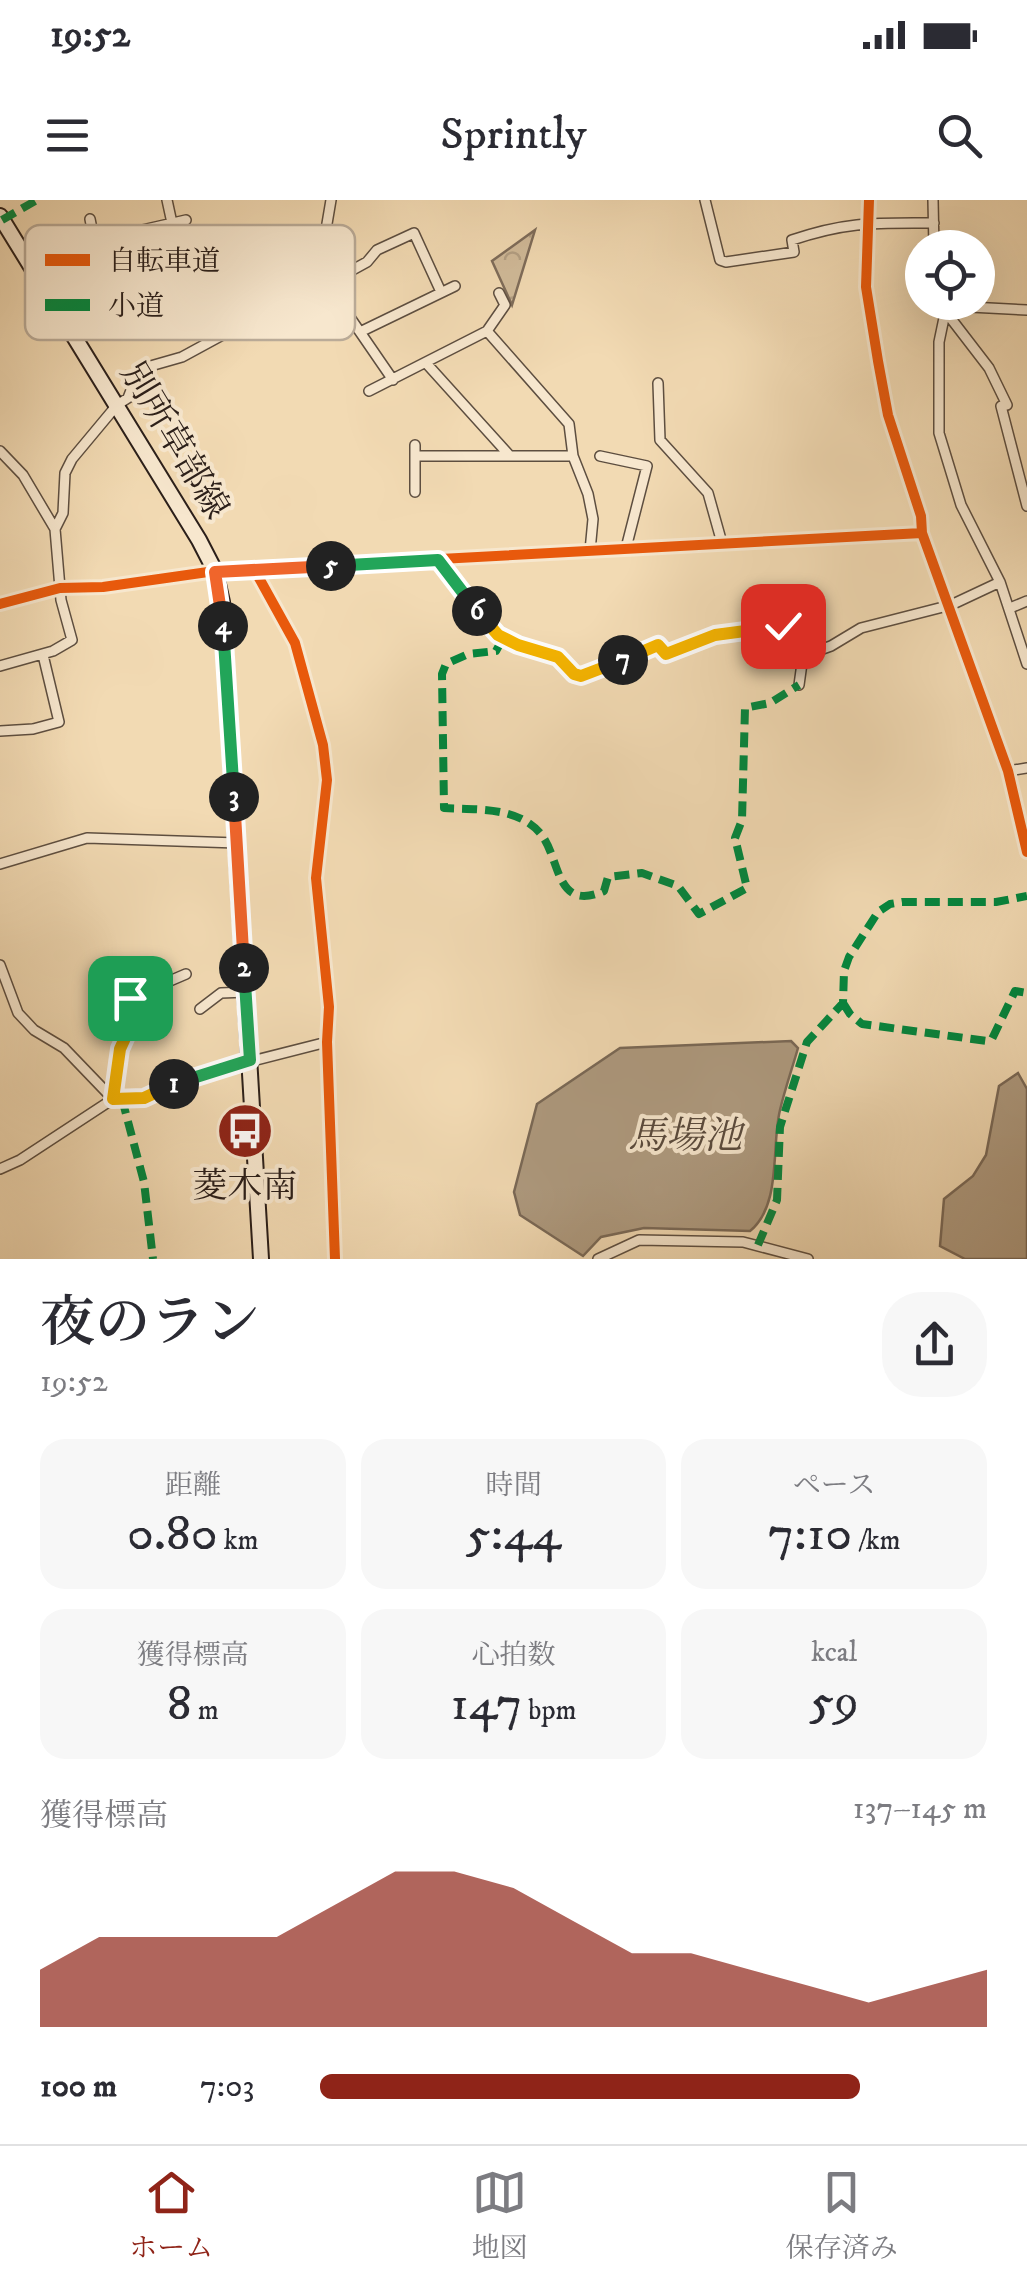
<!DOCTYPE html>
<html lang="ja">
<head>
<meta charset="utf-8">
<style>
	body { margin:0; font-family:"IM FELL DW Pica","Noto Serif JP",serif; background:#f7f7f7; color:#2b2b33; height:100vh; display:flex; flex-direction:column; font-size:38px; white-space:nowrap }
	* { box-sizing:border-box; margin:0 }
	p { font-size:32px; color:#7c7c81 }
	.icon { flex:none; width:55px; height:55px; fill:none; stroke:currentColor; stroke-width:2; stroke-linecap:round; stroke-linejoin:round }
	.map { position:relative; height:1059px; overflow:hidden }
	.drawer { display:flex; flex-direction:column; background:#fff; flex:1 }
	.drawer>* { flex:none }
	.controls { position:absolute; left:905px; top:30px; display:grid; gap:20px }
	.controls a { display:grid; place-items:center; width:90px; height:90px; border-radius:50%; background:#fff; box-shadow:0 10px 40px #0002; font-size:50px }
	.pin { position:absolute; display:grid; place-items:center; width:85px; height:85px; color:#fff; margin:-42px; border-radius:20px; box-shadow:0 5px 15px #0006 }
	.km { position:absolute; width:50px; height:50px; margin:-25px; border-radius:50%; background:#222; color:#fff; font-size:28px; line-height:50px; text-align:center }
	.round { display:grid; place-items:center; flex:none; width:105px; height:105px; border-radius:40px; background:#f7f7f7 }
	.head { display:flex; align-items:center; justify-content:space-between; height:170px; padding:0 40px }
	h1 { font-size:55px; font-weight:600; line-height:75px }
	.metrics { display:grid; grid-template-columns:repeat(3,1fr); gap:15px; height:170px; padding:10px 40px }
	.metrics div { display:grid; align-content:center; border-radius:25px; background:#f7f7f7; text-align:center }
	.metrics b { font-size:50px; font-weight:600 }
	.metrics small { font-size:28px; font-weight:400 }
	.metrics p { font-size:28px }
	.chart { height:280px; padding:20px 40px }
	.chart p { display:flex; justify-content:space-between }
	.chart svg { width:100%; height:180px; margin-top:10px; fill:#8f2418; opacity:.7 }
	ul { padding:0 40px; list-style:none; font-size:32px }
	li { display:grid; grid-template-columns:160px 120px 1fr; align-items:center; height:75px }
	li i { height:25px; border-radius:12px; background:#8f2418 }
	.status { display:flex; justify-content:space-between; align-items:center; height:70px; padding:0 50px; background:#fff; direction:ltr }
	.status svg { height:28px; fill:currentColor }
	header { display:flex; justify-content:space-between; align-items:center; height:130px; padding:0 40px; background:#fff; font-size:45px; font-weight:600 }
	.tab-bar { display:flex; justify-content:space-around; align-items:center; height:140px; border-top:2px solid #e1e1e2; background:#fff; font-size:28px; color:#7c7c81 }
	.tab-bar a { display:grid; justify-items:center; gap:5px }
	.tab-bar .selected { color:#8f2418 }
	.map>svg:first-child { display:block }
	.park { fill:url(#park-crowns); stroke:#7e6c5a; stroke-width:2.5 }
	.water { fill:#ae9a7f; stroke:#7a6957; stroke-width:2.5 }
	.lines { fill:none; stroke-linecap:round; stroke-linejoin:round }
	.street-casing { stroke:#5d4e40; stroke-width:12 }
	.secondary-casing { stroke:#2b1f1a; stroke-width:18 }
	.street { stroke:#f7e7ce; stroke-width:9 }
	.secondary { stroke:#f7e7ce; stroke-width:14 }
	.quiet { stroke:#00873e; stroke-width:8; stroke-dasharray:15 8; stroke-linecap:butt }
	.cycleway-casing { stroke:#f7e7ce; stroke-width:16 }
	.cycleway { stroke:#e8590c; stroke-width:10 }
	.split-1-casing { stroke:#fff; stroke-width:20 }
	.split-2-casing { stroke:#fff; stroke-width:20 }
	.split-3-casing { stroke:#fff; stroke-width:20 }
	.split-4-casing { stroke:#fff; stroke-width:20 }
	.split-5-casing { stroke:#fff; stroke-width:20 }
	.split-6-casing { stroke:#fff; stroke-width:20 }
	.split-7-casing { stroke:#fff; stroke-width:20 }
	.split-8-casing { stroke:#fff; stroke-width:20 }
	.split-1 { stroke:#f5b400; stroke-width:12 }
	.split-2 { stroke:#22a559; stroke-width:12 }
	.split-3 { stroke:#f0652b; stroke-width:12 }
	.split-4 { stroke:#22a559; stroke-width:12 }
	.split-5 { stroke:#f0652b; stroke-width:12 }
	.split-6 { stroke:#22a559; stroke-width:12 }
	.split-7 { stroke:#f5b400; stroke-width:12 }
	.split-8 { stroke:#f5b400; stroke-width:12 }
	.labels { text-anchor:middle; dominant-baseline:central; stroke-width:8; stroke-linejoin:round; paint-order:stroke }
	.street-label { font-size:35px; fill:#2b1f1a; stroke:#f7e7ce }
	.poi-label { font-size:35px; fill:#2b1f1a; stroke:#f7e7ce }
	.water-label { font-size:38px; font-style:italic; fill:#594a3d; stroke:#f7e7ce }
	.key { fill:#f7e7ce; stroke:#baab98; stroke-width:2.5 }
	.key-label { font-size:28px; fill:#2b1f1a }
</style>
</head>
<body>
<div class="status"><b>19:52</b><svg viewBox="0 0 49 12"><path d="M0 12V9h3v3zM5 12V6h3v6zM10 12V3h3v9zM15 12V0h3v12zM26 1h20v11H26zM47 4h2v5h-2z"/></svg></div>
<header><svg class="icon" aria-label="menu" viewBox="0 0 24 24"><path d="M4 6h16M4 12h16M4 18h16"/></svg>Sprintly<svg class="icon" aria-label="search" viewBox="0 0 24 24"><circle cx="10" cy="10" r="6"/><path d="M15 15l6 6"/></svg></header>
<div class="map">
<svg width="1027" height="1059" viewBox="0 0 1027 1059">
	<defs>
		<pattern id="park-crowns" width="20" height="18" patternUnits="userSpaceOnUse" patternTransform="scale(2.5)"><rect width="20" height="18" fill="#d0ba99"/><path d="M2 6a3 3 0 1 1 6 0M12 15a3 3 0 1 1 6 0" fill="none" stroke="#b39f83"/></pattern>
	</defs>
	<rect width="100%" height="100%" fill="#f2dab3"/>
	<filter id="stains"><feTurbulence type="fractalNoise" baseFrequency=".002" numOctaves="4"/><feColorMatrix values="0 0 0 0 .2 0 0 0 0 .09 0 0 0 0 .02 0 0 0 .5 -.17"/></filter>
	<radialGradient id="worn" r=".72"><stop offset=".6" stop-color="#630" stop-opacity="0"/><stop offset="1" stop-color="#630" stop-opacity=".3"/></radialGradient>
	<path class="park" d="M535,30l-23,75 -20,-44z"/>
	<path class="water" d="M791,841l7,7c-6,21 -13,41 -18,62 -9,36 2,95 -30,121l-106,-3 -43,9 -18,19 -63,-41 -6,-23 23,-88 83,-56z
		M1018,873l9,16v170h-62l-25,-13 4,-47 29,-23 13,-21 13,-69z"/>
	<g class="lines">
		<g class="street-casing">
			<path id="street" d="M167,0l5,23
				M705,0l15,60 6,2 68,-10 -2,-12c56,-19 85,-17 142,-17
				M869,0l-3,87 12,74 10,54 33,101 1,17 86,238 19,81
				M933,0l1,48
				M90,19l10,50
				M94,41l92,-21
				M324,50l25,66 44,64
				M336,79l31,-17 10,-12 37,-17 27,59
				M941,102l3,16 -5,24v91l22,72 39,77 27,82
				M947,116l23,-9 57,3
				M949,116l40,52 18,37
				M66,123l54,-16 29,-16 -13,-60
				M487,131l82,93 4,32 15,38 5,25 -3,32
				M360,132l95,-46
				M426,163l84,93
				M658,183l2,57 48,53 14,50
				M369,191l118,-60 18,-26 -6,-12
				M1001,206l26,100
				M415,245v47
				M0,251l23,24 32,54 6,71 11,40 -19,11 -53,15
				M415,256h158
				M600,256l47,10 -21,82
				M55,329l8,-16 2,-40 7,-14 45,-54 11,-7 9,-23 10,-8 35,-10 46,-25 28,-22 43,-22 21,-23 11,-65
				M438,360l60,75 19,10 41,12 16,17 7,2 77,-31 8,9 49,-19 68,-9 20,30 -4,29
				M254,369l41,74 28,102 4,35 -11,98 13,129 -2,35 8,217
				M0,404l60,-16 43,-1 112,-16 707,-38
				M1010,408l17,-7
				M803,456l28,-10 30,-18 90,-23 49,-23
				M0,531l33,-2 26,-7 -16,-67
				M1008,571l19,-3
				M0,664l87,-26 150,5
				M0,765l18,48 16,17 30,18 49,51
				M200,809l21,-16 25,-1
				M113,899l7,-50 15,-33 -5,-18 56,-24
				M0,969l20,-9 93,-61h31l49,-23 134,-34
				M598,1059l41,-19 104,2 65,17"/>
		</g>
		<g class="secondary-casing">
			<path id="secondary" d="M0,16l199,324 16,31 7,31 39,657"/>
		</g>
		<use href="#street" class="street"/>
		<use href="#secondary" class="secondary"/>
		<path class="quiet" d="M2,20l35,-20
			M503,438l-7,13 -28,3 -22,10 -4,10 2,134c31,2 73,-2 96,25 21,24 14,80 64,58l4,-14 34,-4 36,13 21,28 48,-26 -12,-50 7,-18 3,-112 25,-5 29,-18
			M843,803l7,11 12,10 125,17 5,-2 23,-48 12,2
			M122,899l22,83 9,77
			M758,1045l19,-45 3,-73 27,-85 36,-39 1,-32 5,-14 29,-45 12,-8 12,-2h94l31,-6"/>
		<g class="cycleway-casing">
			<path id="cycleway" d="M869,0l-3,87 12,74 10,54 33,101 1,17 86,238 19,81
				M254,369l41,74 28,102 4,35 -11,98 13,129 -2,35 8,217
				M0,404l60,-16 43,-1 112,-16 707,-38"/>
		</g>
		<use href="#cycleway" class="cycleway"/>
	</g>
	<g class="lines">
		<g class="split-1-casing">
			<path id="split-1" d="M130,798l5,18 -15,33 -7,50 31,-1 30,-14"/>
		</g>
		<g class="split-2-casing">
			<path id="split-2" d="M174,884l76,-24 -6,-92"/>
		</g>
		<g class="split-3-casing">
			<path id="split-3" d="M234,597l10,171"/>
		</g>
		<g class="split-4-casing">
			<path id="split-4" d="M223,426l11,171"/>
		</g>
		<g class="split-5-casing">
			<path id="split-5" d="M223,426l-8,-54 116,-6"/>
		</g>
		<g class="split-6-casing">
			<path id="split-6" d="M331,366l107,-6 39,51"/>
		</g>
		<g class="split-7-casing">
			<path id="split-7" d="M477,411l21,24 20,10 40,12 16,17 7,2 42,-16"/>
		</g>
		<g class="split-8-casing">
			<path id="split-8" d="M623,460l35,-15 8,9 49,-19 68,-9"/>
		</g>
		<use href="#split-1" class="split-1"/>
		<use href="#split-2" class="split-2"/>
		<use href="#split-3" class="split-3"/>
		<use href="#split-4" class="split-4"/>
		<use href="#split-5" class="split-5"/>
		<use href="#split-6" class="split-6"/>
		<use href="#split-7" class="split-7"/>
		<use href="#split-8" class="split-8"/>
	</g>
	<defs>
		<g id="bus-disc" transform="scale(2.875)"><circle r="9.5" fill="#8f2418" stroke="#f7e7ce"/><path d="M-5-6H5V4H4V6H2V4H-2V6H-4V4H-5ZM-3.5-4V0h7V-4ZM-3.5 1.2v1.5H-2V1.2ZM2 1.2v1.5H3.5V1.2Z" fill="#fff"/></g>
	</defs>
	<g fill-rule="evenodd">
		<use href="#bus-disc" x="245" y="931"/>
	</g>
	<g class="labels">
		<g class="street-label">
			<text transform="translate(174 241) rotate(59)">別所草部線</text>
		</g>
		<g class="poi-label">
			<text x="245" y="987">菱木南</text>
		</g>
		<g class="water-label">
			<text x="685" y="937">馬場池</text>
		</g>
	</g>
	<rect x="25" y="25" width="330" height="115" rx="15" class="key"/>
	<rect x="45" y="54" width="45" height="12" fill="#e8590c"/>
	<rect x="45" y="99" width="45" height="12" fill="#00873e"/>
	<g class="key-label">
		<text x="108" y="70">自転車道</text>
		<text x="108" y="115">小道</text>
	</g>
	<rect width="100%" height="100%" filter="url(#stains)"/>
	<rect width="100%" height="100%" fill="url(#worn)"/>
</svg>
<div class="controls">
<a><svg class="icon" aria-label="locate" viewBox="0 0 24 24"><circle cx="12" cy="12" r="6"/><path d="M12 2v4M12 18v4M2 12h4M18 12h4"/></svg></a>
</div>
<div class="pin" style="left:130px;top:798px;background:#1e9e55"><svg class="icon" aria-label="arrive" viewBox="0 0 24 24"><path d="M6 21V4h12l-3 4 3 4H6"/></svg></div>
<div class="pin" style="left:783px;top:426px;background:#d93025"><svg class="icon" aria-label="check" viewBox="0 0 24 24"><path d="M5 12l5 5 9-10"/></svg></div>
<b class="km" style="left:174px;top:884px">1</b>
<b class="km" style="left:244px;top:768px">2</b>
<b class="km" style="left:234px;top:597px">3</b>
<b class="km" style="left:223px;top:426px">4</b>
<b class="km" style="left:331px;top:366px">5</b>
<b class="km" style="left:477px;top:411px">6</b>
<b class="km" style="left:623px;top:460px">7</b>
</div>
<section class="drawer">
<div class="head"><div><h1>夜のラン</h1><p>19:52</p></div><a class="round"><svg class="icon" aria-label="share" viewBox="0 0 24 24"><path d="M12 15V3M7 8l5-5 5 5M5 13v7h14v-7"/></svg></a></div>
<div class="metrics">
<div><p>距離</p><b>0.80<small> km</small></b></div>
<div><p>時間</p><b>5:44</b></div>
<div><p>ペース</p><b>7:10<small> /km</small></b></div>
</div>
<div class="metrics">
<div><p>獲得標高</p><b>8<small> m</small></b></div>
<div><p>心拍数</p><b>147<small> bpm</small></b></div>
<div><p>kcal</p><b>59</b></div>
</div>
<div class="chart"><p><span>獲得標高</span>137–145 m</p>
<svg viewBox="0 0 160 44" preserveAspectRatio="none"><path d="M0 44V30L10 22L20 22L30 22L40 22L50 14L60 6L70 6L80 10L90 18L100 26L110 26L120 30L130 34L140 38L150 34L160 30V44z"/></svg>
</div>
<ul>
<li><b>100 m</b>7:03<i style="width:81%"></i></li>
</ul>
</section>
<nav class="tab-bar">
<a class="selected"><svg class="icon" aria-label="home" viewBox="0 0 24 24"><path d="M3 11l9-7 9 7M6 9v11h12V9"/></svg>ホーム</a>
<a><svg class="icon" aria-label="map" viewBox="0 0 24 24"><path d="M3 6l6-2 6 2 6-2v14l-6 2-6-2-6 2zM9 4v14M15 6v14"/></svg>地図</a>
<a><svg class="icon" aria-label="saved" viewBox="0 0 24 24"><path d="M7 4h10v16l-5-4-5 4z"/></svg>保存済み</a>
</nav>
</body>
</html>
